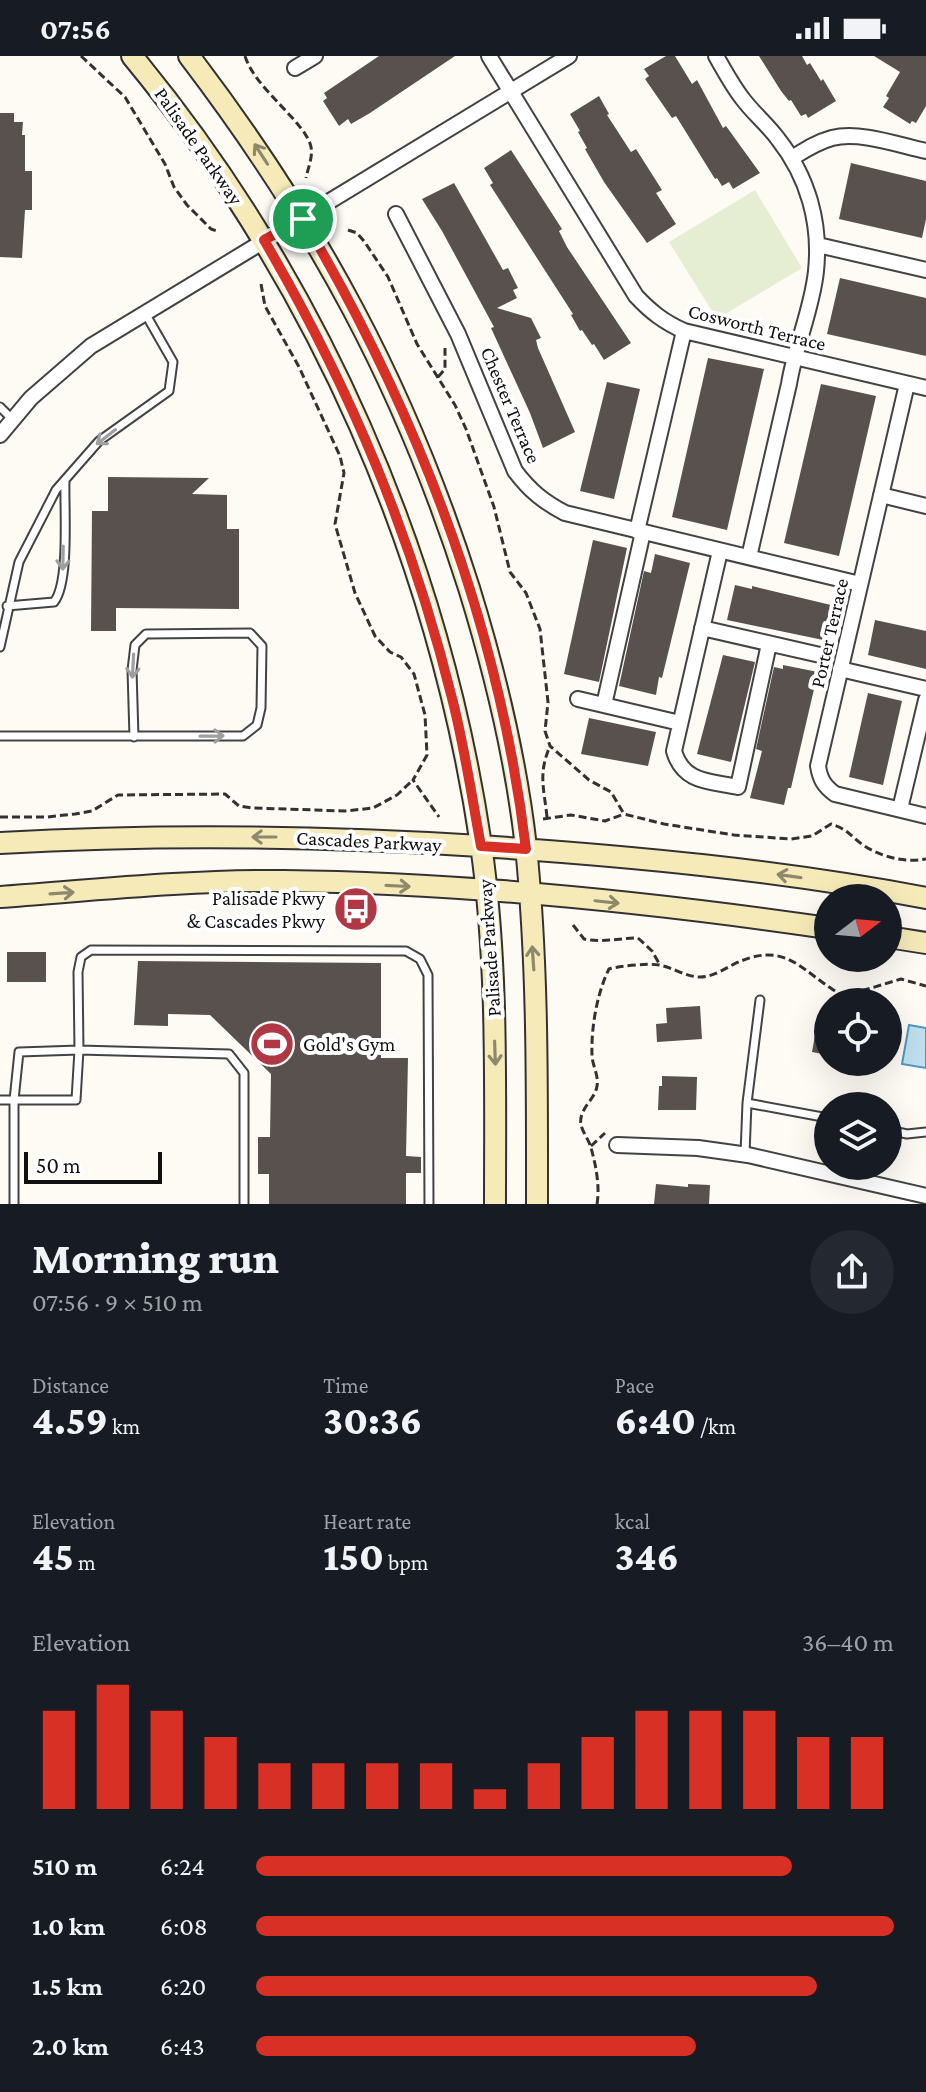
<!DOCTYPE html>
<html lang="en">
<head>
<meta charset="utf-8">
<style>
	body { margin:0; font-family:"Crimson Pro",serif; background:#242831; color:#f1f3f6; height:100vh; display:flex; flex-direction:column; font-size:30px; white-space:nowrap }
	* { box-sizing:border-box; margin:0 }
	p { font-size:26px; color:#9ea1a6 }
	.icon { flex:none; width:44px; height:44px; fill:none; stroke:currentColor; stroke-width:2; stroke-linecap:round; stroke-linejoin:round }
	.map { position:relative; height:1148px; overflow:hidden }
	.panel { display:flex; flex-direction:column; background:#171b24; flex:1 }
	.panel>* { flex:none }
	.needle { width:52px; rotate:74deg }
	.buttons { position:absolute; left:814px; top:828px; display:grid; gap:16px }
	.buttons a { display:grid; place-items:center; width:88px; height:88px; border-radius:50%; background:#171b24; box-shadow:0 8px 32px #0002; font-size:40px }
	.scale { position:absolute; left:24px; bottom:20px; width:138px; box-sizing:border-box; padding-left:8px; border:4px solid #101010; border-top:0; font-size:22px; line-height:28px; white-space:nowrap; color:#101010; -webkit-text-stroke:6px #fff; paint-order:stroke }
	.pin { position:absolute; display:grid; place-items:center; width:68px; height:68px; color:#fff; margin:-34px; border:4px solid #fff; border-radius:50%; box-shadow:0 2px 8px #0007 }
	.round { display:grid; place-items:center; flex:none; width:84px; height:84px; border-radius:42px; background:#242831 }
	.summary { display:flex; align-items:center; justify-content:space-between; height:136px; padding:0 32px }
	h1 { font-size:44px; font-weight:800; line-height:60px }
	.figures { display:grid; grid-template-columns:repeat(3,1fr); gap:12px; height:136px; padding:8px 32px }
	.figures div { display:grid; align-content:center }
	.figures b { font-size:40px; font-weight:800 }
	.figures small { font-size:22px; font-weight:400 }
	.figures p { font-size:22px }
	.chart { height:224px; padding:16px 32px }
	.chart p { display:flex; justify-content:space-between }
	.chart svg { width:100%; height:144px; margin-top:8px; stroke:#d93025; stroke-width:6 }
	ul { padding:0 32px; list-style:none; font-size:26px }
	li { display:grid; grid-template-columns:128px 96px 1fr; align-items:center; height:60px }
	li i { height:20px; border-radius:10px; background:#d93025 }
	.status { display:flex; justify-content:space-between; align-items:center; height:56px; padding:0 40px; background:#171b24; direction:ltr }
	.status svg { height:22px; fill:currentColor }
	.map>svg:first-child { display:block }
	.pitch { fill:#e5edd2 }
	.water { fill:#bfe0ef; stroke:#4f98be; stroke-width:2 }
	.building { fill:#58514e }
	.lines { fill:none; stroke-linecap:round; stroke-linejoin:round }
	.lane-casing { stroke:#434343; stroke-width:11 }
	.street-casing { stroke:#434343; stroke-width:18 }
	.secondary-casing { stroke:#323232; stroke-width:24 }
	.path { stroke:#323232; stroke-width:3; stroke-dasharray:8 4; stroke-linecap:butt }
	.lane { stroke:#fff; stroke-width:7 }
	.street { stroke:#fff; stroke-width:14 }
	.secondary { stroke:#f6ebb8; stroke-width:20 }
	.oneway { stroke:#8e886c }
	.oneway2 { stroke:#9f9f9f }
	.route-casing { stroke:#fff; stroke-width:16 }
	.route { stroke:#d93025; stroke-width:10 }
	.labels { text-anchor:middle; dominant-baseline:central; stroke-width:8; stroke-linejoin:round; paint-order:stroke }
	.street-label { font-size:20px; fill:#101010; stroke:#fff }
	.poi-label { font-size:20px; fill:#101010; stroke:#fff; text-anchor:end }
</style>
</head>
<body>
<div class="status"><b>07:56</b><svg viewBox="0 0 49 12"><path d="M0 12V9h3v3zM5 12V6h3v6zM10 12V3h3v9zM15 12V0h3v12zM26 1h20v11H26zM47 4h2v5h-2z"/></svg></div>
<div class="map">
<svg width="926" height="1148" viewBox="0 0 926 1148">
	<rect width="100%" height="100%" fill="#fefbf5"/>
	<path class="pitch" d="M755,134l47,78 -85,51 -48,-77z"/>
	<path class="water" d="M909,969l17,3v40l-24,-4z"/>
	<path class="building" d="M379,0h76l-85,57 -19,11 -3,-5 -9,7 -16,-25 4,-3 -3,-5z
		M666,0h9l17,28 5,-4 26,48 3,-2 34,47 -27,16 -4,-7 -7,4 -5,-8 -2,1 -39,-63 -4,2 -27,-39 4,-3 -5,-7z
		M759,0h43l5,9 3,-2 11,18 2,-2 13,22 -28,17 -2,-4 -5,2 -10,-16 -2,1 -8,-10z
		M874,0h52v50l-10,17 -4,-2 -2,3 -27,-17 6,-9 -3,-2 14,-24z
		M599,40l10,18 -2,1 24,37 5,-3 26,41 -6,3 20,31 -29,19 -43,-61 -19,-33 2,-1 -9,-16 2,-1 -10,-17z
		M0,57h14v9h9l-1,13h3v36h7v39h-7l-3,48 -22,-1z
		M511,94l51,79 -3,2 8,16 64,96 -27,17 -10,-16 -2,1 -10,-15 -2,1 -9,-16 2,-1 -83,-129 3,-2 -9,-15z
		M851,107l75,18v38l-4,19 -83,-19z
		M454,127l49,87 5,-2 10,20 -5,2 4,8 -20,10 34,10 10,20 -5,2 2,8 37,84 -32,16 -13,-35 -39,-85 3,-1 -52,-96 -20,-32z
		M840,222l86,20v58l-99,-22z
		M708,302l56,11 -37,161 -55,-13z
		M607,326l33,7 -26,110 -34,-8z
		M821,328l55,12 -37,160 -55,-13z
		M108,421l101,1 -17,16 35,1v34h12v80l-123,-1v23h-25l1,-120h16z
		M593,484l34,8 -28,134 -35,-8z
		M655,498l35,9 -28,115 -3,-1 -3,18 -37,-9 25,-115 7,2z
		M735,529l17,4v-3l83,20 -7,35 -101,-21z
		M875,564l51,11v38l-58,-14z
		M723,599l32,7 -24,100 -34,-8z
		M783,609l35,7 -27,116h-3l-4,17 -34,-7 12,-47 -6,-2 18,-82 9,2z
		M868,637l34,8 -19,84 -34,-8z
		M589,662l67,14 -8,34 -67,-12z
		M7,896h39v30h-39z
		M138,905l243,2v95h27l-2,98 15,1v16h-15v31h-137v-30h-11v-37h12l1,-63 -61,-59 -42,-1v12l-34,-1z
		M700,950l2,33 -45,3 -1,-18 11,-1 -1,-15z
		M815,979l13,2v18l-16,-3z
		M662,1020l35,1 -1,33h-38l1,-24h3z
		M656,1128l32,3v-3l22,1 -1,19h-55z"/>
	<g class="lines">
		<g class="lane-casing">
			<path id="lane" d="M0,351l12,12
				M7,550l47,-4c16,-20 10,-94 11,-122
				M0,591l19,-85 37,-72 43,-49 70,-50 4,-29 -28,-49
				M0,680h243l14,-11 4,-17 1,-62 -12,-13 -104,1 -11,11 -3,25 2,67
				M0,1044h76l3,-50 -1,-78 3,-15 10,-7 315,1 14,8 8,16 1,229
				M747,1047l81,15
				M888,1074l19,4 19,-2
				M745,1098l2,-51 13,-103
				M14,1148v-104l5,-48 60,-2 150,4 15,19v131"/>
		</g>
		<g class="street-casing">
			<path id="street" d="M489,0l147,240c15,16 28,26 48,35l242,57
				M716,0c8,14 16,29 26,42 11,15 25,26 36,41 30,38 43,84 38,132 -4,39 -21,75 -27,113l-40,173
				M295,12l20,-12
				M792,102c13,-8 25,-16 40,-20 28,-7 66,7 94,13
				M396,158l62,120 57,137c15,20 29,31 50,42l295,71
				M818,189l108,25
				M907,328l-89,382c2,13 6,20 17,28l91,22
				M0,379l31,-37 60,-52 478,-290
				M881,439l45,11
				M637,475l47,-200
				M720,495l-46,200c9,32 36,30 64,36l31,-143
				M702,572l118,27
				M840,613l86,20
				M578,643l102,24
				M604,649l39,-173
				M900,753l26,-109
				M617,1089l81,3 50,7 178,41"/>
		</g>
		<g class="secondary-casing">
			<path id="secondary" d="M132,0c186,225 306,500 349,789 17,118 14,240 14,359
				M189,0c128,168 216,330 280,532 26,84 47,171 57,259 12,118 11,238 11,357
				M0,787c160,-9 320,-7 480,3 149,10 299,24 446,52
				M0,841c95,-7 190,-17 284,-16 182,2 365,21 544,47
				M888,881l38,6"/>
		</g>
		<path class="path" d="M81,0l44,41 40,67 9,23 13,18 24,24 6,2
			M245,0c10,33 61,66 66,91 2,10 -3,21 -5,31
			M348,174l9,3 7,8 24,36 29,67 38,61 11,24 28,78 16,65 16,21 14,36 8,73 -3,29 5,15 39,34 22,12 13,22 40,10 70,11 57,4 21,-3 19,-12c18,6 18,11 32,21 18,12 42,18 63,14
			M261,228l4,22 34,61 41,89 4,17 -9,51 20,69 20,43 15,16 11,5 13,17 11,41 2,40 -14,25 26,37
			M438,321l7,-8v-21
			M0,761h47l28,-3 17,-3 26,-16 107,-1 14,12 14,2 92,3 28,-3 24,-13 16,-15
			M547,761c-3,-29 -9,-43 3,-71
			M543,763l28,-4 34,6 19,-7
			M573,869l11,14c18,4 35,-1 54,-1l14,13 8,14
			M591,1090l14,-13
			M597,1148c3,-17 -1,-39 -6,-56 -2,-8 -8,-15 -10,-23 -3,-16 14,-25 16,-39 2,-11 -5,-21 -5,-31 -1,-27 5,-62 17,-86 10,-3 40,-6 50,-4 13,2 27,12 41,12 15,0 28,-11 41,-16 47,-19 61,11 99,33l18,-2 43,-13 25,7"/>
		<use href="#lane" class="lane"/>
		<use href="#street" class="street"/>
		<use href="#secondary" class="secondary"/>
	</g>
	<defs><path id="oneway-shaft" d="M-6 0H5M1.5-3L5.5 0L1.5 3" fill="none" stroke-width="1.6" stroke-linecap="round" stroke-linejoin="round" transform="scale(2)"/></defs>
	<g class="oneway">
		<use href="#oneway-shaft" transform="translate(261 98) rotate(-123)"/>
		<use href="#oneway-shaft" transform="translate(264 781) rotate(-180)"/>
		<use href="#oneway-shaft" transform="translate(789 820) rotate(-172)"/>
		<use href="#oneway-shaft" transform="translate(398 830) rotate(3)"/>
		<use href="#oneway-shaft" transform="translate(62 837) rotate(-4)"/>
		<use href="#oneway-shaft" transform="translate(607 846) rotate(6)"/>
		<use href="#oneway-shaft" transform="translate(533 902) rotate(-94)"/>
		<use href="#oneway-shaft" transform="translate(495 997) rotate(88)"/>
	</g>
	<g class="oneway2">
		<use href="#oneway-shaft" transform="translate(106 381) rotate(142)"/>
		<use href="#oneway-shaft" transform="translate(63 502) rotate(91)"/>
		<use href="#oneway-shaft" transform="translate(133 610) rotate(93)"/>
		<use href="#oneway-shaft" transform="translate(212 680) rotate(-1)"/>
	</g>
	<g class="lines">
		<g class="route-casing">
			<path id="route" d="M303,163c114,193 196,406 223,630l-45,-3c-9,-48 -16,-96 -28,-144 -41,-166 -102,-313 -189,-462z"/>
		</g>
		<use href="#route" class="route"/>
	</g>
	<defs>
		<g id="bus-disc" transform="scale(2.3)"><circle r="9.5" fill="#b03844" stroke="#fff"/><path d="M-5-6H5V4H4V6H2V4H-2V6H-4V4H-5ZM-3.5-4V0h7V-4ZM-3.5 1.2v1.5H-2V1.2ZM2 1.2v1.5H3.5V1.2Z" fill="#fff"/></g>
		<g id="stadium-disc" transform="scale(2.3)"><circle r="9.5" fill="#b03844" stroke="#fff"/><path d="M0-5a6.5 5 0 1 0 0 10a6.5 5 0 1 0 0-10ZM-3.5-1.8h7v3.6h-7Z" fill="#fff"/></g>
	</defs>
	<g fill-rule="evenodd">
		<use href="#bus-disc" x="356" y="853"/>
		<use href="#stadium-disc" x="272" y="988"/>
	</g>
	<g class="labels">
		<g class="street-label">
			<text transform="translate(199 90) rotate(55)">Palisade Parkway</text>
			<text transform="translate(757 271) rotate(14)">Cosworth Terrace</text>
			<text transform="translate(511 349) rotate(67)">Chester Terrace</text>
			<text transform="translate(829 577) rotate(-77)">Porter Terrace</text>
			<text transform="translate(369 785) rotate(3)">Cascades Parkway</text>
			<text transform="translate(489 892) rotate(-94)">Palisade Parkway</text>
		</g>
		<g class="poi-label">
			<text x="325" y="842">Palisade Pkwy<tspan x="325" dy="23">&amp; Cascades Pkwy</tspan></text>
			<text x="303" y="988" text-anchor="start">Gold's Gym</text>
		</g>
	</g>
</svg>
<div class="buttons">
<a><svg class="needle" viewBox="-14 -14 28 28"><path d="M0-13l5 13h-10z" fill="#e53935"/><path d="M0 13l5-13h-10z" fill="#9ea1a6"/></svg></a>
<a><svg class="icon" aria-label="locate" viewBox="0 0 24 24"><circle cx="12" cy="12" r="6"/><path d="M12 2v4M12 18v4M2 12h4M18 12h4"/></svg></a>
<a><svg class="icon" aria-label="layers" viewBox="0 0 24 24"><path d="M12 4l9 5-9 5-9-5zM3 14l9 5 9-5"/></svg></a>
</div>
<div class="scale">50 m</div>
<div class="pin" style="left:303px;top:163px;background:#1e9e55"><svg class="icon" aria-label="arrive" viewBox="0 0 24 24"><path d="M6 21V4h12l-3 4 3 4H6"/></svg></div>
</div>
<section class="panel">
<div class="summary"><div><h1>Morning run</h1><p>07:56 · 9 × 510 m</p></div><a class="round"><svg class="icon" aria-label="share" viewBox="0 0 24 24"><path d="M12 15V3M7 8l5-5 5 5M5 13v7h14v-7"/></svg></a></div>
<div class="figures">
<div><p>Distance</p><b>4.59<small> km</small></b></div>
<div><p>Time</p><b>30:36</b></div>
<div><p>Pace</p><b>6:40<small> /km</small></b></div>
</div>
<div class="figures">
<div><p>Elevation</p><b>45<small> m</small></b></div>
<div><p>Heart rate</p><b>150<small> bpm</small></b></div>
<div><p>kcal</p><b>346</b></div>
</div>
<div class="chart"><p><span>Elevation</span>36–40 m</p>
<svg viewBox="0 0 160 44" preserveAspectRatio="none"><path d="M5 44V14M15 44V6M25 44V14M35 44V22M45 44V30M55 44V30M65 44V30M75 44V30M85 44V38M95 44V30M105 44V22M115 44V14M125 44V14M135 44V14M145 44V22M155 44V22"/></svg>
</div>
<ul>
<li><b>510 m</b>6:24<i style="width:84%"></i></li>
<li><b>1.0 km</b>6:08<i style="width:100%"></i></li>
<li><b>1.5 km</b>6:20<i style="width:88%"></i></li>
<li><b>2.0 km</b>6:43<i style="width:69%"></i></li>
</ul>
</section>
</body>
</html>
